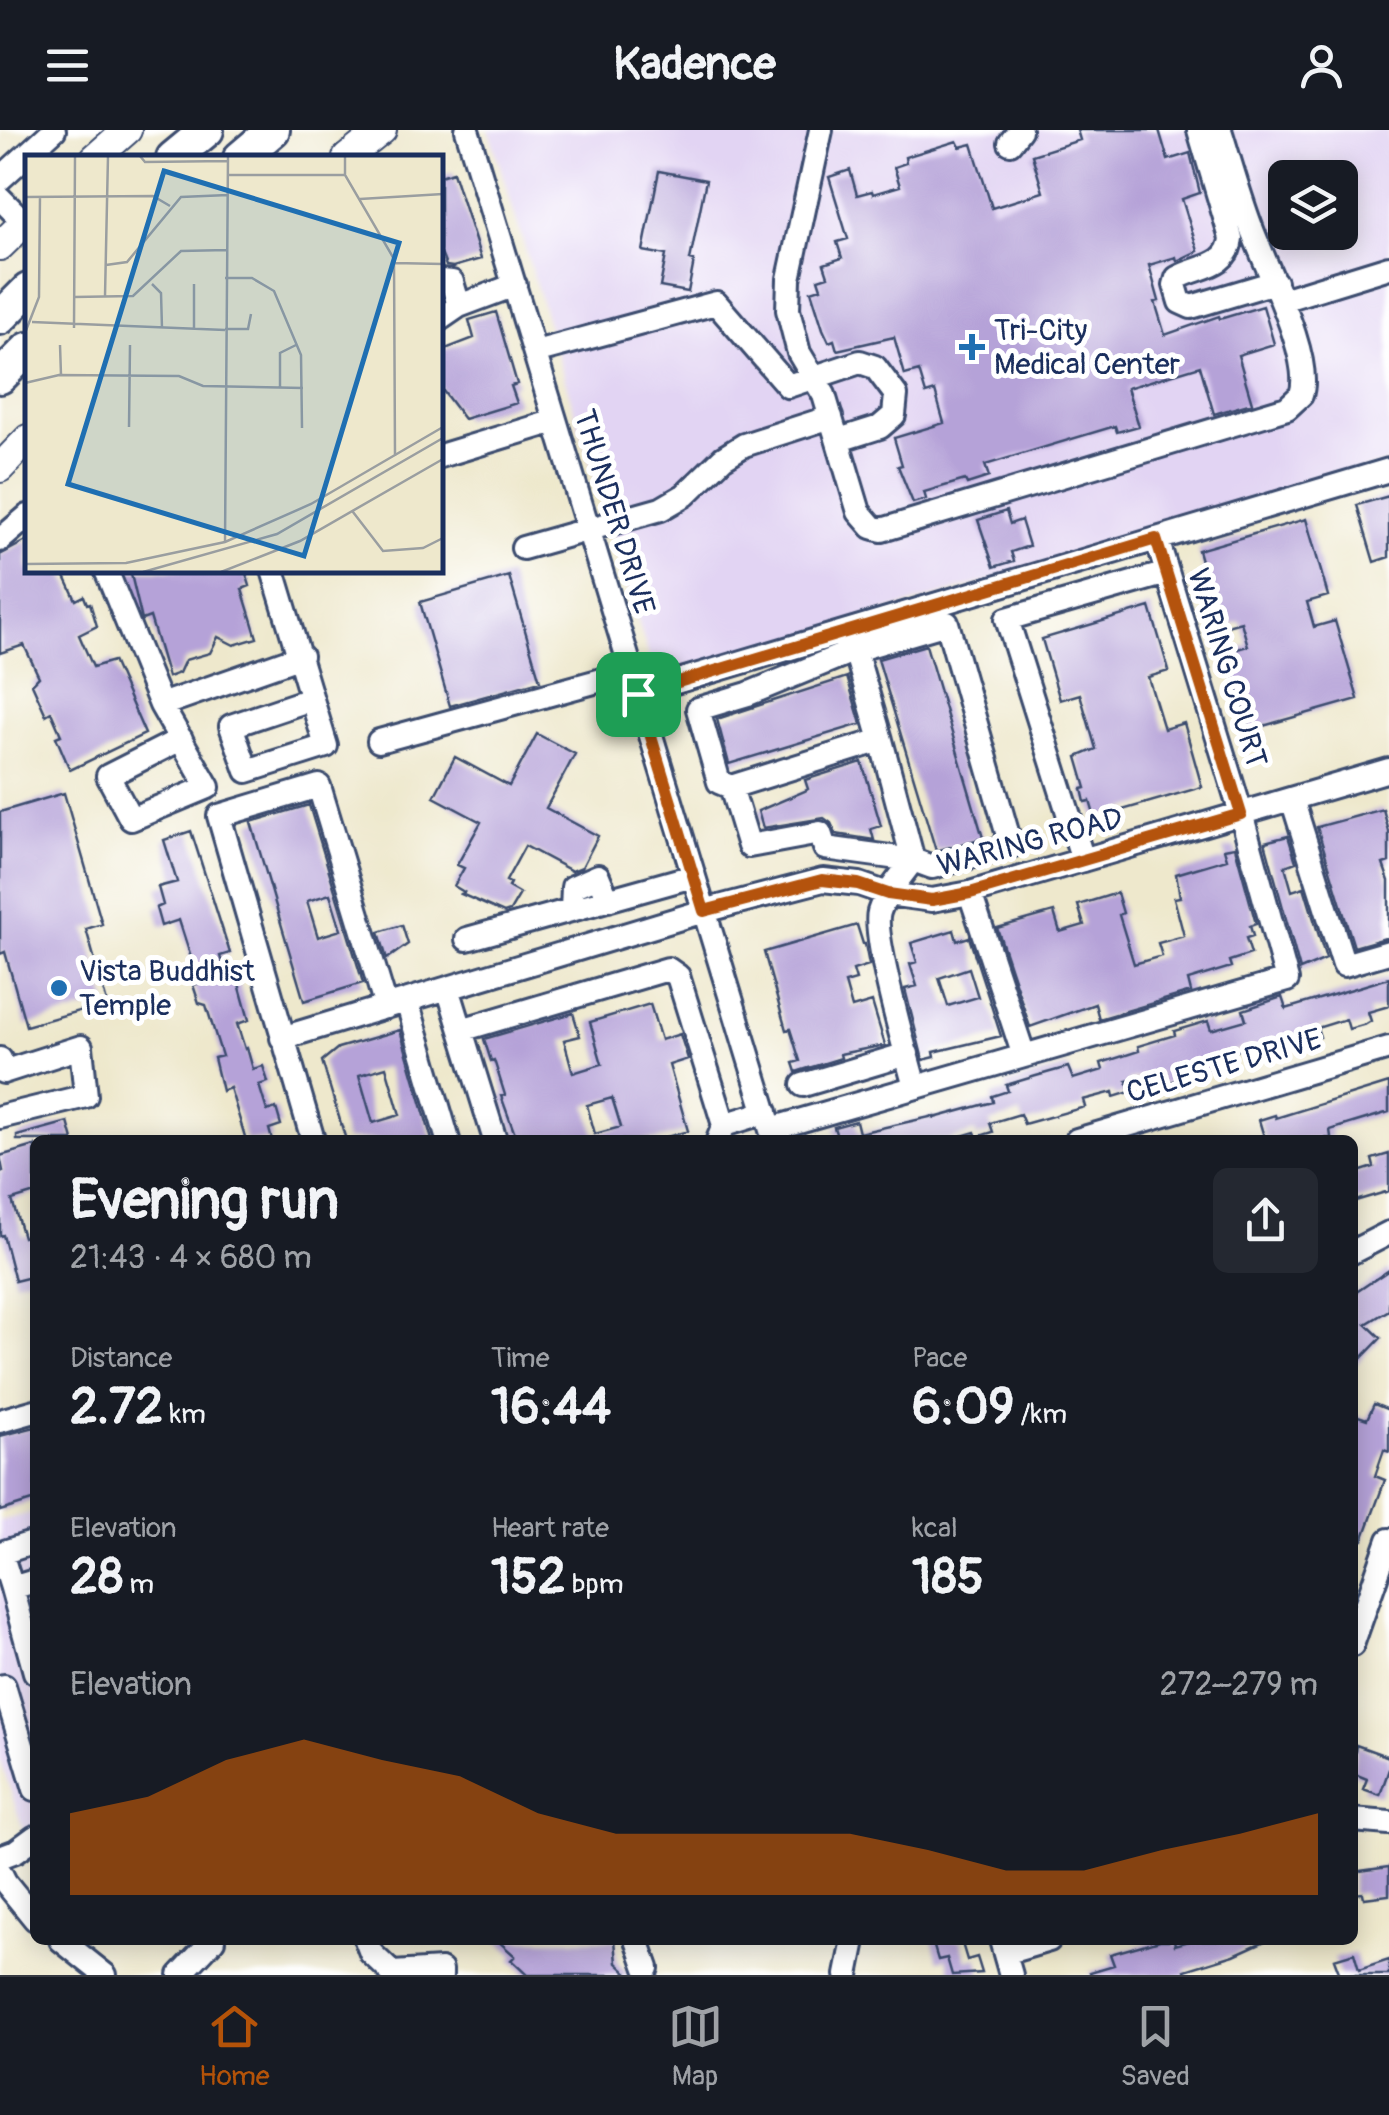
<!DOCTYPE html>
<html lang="en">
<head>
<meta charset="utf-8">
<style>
	body { margin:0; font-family:Pangolin,sans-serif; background:#242831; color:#f1f3f6; height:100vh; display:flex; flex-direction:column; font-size:38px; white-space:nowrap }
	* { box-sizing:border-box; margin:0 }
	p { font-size:32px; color:#9ea1a6 }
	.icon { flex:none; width:55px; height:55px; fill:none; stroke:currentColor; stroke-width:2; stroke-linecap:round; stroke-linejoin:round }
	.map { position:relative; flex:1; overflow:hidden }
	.panel { position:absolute; left:30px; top:1005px; width:1328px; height:810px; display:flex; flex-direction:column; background:#171b24; border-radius:15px; box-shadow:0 5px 25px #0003 }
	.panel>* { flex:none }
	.buttons { position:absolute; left:1268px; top:30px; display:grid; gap:20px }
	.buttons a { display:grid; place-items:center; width:90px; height:90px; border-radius:15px; background:#171b24; box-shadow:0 5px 25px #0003; font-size:50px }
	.pin { position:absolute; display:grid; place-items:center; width:85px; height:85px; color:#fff; margin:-42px; border-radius:20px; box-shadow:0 5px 15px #0006 }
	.round { display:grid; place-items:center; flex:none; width:105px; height:105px; border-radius:15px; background:#242831 }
	.overview { display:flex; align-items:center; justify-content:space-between; height:170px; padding:0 40px }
	h1 { font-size:55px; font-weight:700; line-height:75px }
	.metrics { display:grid; grid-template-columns:repeat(3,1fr); gap:15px; height:170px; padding:10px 40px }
	.metrics div { display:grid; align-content:center }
	.metrics b { font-size:50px; font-weight:700 }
	.metrics small { font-size:28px; font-weight:400 }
	.metrics p { font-size:28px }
	.chart { height:280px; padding:20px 40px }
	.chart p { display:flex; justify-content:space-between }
	.chart svg { width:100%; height:180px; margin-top:10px; fill:#b45309; opacity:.7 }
	header { display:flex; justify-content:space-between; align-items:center; height:130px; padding:0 40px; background:#171b24; font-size:45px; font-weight:700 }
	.tabs { display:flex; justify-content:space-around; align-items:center; height:140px; border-top:2px solid #363941; background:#171b24; font-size:28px; color:#9ea1a6 }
	.tabs a { display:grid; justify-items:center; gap:5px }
	.tabs .selected { color:#b45309 }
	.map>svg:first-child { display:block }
	.built { fill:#e2d4f3; fill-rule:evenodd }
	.building { fill:#b5a2d8; fill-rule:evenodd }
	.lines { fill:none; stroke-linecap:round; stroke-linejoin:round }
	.minor-casing { stroke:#3b4b6e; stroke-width:28 }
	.major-casing { stroke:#3b4b6e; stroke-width:32 }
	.highway-casing { stroke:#3b4b6e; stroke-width:38 }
	.minor { stroke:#fff; stroke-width:22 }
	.major { stroke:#fff; stroke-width:28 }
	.highway { stroke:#fff; stroke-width:32 }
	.route-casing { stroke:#fff; stroke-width:20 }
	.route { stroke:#b45309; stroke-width:12 }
	.poi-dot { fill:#1f6fb2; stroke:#fff; stroke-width:4 }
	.labels { text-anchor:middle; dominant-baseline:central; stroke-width:10; stroke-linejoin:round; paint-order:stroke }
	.poi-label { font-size:30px; fill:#1b2f5e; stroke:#fff; text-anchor:start }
	.street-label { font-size:30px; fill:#1b2f5e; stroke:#fff }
	.inset-road { fill:none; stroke:#9a9ea0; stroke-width:2.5 }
	.view { fill:#1f6fb2; fill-opacity:0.15; stroke:#1f6fb2; stroke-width:5 }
	.inset-edge { fill:none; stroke:#1b2f5e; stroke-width:5 }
</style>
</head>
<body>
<header><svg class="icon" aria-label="menu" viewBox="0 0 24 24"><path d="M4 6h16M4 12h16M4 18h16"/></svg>Kadence<svg class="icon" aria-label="person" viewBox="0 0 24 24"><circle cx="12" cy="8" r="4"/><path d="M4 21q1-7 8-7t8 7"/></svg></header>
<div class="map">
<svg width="1389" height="1845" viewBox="0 0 1389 1845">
	<rect width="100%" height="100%" fill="#fff"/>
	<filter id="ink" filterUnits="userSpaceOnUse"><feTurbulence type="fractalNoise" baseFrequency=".01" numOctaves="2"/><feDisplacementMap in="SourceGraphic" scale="20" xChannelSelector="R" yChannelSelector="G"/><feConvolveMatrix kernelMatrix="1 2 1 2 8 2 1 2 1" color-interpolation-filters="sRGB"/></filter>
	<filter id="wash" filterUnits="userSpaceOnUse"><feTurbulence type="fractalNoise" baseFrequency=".0048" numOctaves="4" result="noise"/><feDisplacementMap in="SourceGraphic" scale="40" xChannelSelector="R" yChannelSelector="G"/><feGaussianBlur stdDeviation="2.25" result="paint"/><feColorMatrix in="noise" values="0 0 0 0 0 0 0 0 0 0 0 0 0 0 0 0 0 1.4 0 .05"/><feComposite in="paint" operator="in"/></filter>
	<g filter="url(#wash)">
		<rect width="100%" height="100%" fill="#eee8cc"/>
		<path class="built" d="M489,0h900v332l-733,218zM1285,48h55v54h-55z
			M35,1382v353l-35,-106v-238z"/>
		<g id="blocks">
			<path class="building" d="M1077,0h82l9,30 22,-7 10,40 -18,6 16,52 -21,10 -1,-4 -27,8 10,36 -4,1 10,33 54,-19 1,3 43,-13 11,38 -36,11 14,48 -38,11 -14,-48 -73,22 12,38 -22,6 -2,-6 -130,39 4,12 -22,7 -2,-4 -41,12 2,7 -13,4 -15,-37 4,-1 -8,-27 50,-15 -9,-32 -9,3 -7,-23 -14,4 -11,-38 -57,13 -3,-10 -5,2 -6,-13 -12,-38 10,-3 -3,-9 10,-3 -4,-12 18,-6 -5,-16 11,-3 -19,-62 21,-7 7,25 15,-4 1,3 27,-8 -6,-19 12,-4 -1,-6 52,-16 3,6 12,-3 20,64 51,-16 -11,-37 48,-15z
				M659,41l47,9 -16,80 4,1 -6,31 -28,-5 6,-32 -23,-4z
				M453,42l28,87 -28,8 -7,-1 -6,-15v-75z
				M496,182l21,72 -6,2 6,17 -53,16 -24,-32v-36l34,-13 -5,-18z
				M1389,366v61l-15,5 -17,-57z
				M1006,381l4,13 11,-4 8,26 -18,6 3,9 -20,6 -16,-47z
				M1306,389l22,77 -21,6 7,25 21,-6 23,78 -109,31 -22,-78 21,-6 -7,-24 -21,6 -22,-78z
				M28,410v30h34l14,30 8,-4 3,8 3,-1 7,23 -18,9 14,32 20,-6 32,73 -75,36 -14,-33 5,-2 -10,-23 -5,3 -14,-31 7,-7 -15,-32 -24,8v-98z
				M130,440h115l5,16 -8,3 15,49 -23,7 -16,-8 -8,16 -25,7 -6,13 -11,4 -18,-60 -8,3z
				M509,446l31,105 -90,25 -30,-104z
				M1150,477l19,64 -21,6 16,52 20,-6 18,64 -107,31 -5,-17 -5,1 -3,-13 4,-1 -9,-31 19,-8 -16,-55 -20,6 -18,-61z
				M926,515l57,193 -47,13 -58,-192z
				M847,547l14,47 -132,40 -12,-45z
				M537,604l38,20 -29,54 52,28 -16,31 -10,4 -47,-25 -19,35 4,2 -2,4 12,7 -10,17 -6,2 -43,-19 3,-2 -10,-6 10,-18 -7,-3 24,-43 -47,-25 21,-40 54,29z
				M862,632l19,64 -10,3 3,11 -38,-6 -5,-11 -7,-5 -61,10 -5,-17 47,-20 3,-2 -3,-9z
				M64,663l38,131 -16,5 21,74 -81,23 -21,-74 -5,2v-142z
				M309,675l54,178 -59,18 -53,-179zM330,764l11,36 -23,7 -11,-36z
				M1383,679l6,23v30l-6,2 6,17v56l-35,10 -37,-120z
				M191,701l39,122 -10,3 8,27 10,-3 11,40 -12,4 8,25 2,-1 6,21 10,-3 5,16 -9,3 8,26 9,-3 5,17 -12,4 3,11h-26l-16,-52 -8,3 -8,-33 8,-2 -16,-51 -7,-2 -6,-18 6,-2 -20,-63 -18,6 -5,-18 7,-3 -5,-18 19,-5 -13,-42z
				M1288,706l8,26 -11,4 7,25 12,-4 22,72 -26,11 -35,-128z
				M1235,717l21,77 -6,2 3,10 -7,2 5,16 -22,7 2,6 -43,13 3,12 -92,27 -4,-15 -65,23 -33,-99 57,-16 6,20 24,-7 -6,-20 39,-12 6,20 -4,2 15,49 28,-8 -4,-13 26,-7 -10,-38 6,-1 -4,-23 51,-15 -3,-10z
				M402,795l6,19 -21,15 -8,-27z
				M857,795l6,19h2l4,21 -16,5 3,10 -11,3 7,25 20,-6 13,43 -45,9 1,4 -45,14 -3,-9 7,-2 -10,-32 -4,1 -22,-78z
				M954,800l3,11 12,-4 32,99 -67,16 1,5 -12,3 -18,-71 12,-3 -7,-22 7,-2 -6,-19zM969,838l9,29 -30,9 -9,-28z
				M1389,848v28l-21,6 3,9 -5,3 -17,5 -3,-10 -29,9 3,9 -63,19 -3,-10 -34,9 3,11 -62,19 -3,-12 -31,8 3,11 -16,5 -1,-5 -30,8 2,7 -61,17 -4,-10 -30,9 3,9 -16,5 -2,-5 -27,8h-110l-4,-13 22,-6 3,12 75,-17v2l59,-16 -1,-6 16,-5 -2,-6 30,-9 32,-9 5,12 30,-9 -2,-7 38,-12 -1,-5 37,-11 -1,-4 34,-10 3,9 35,-10 -3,-10 39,-13 4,12z
				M650,874l11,36 19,-6 8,25 -19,6 19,66 -32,9h-139l-16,-44 4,-1 -11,-35 -3,1 -7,-22 89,-26 7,23 -16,4 9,33 29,-9 -12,-42zM612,968l9,29 -26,7 -8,-29z
				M400,900l32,110h-86l-24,-79 16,-13zM386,937l14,48 -27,8 -14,-48z
				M1389,953v29l-59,18 1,7 -11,3h-55l-6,-20 16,-5 1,3z
				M68,992l5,18h-56v-4z
				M35,1016v47l-23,7 11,37 12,-3v42l-20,5 -12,-46 -3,1v-64l3,-1 -3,-15z
				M1389,1024v37l-37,11v-28l22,-7 -2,-8z
				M1389,1140v40l-23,14 15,14 -29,30v-73z
				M1374,1274l15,6v42l-5,-2 -9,26 10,4 -22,60 -11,-4v-79l5,-13 -5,-2v-28l15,5z
				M35,1297v73l-35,11v-75z
				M1356,1615l33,12v12l-9,26 -17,-6 4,-10 -15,-6z
				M1389,1737v28l-25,3 -1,-5 -11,1v-22z
				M497,1810h118l2,23 13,12h-103l-16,-15 4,-4z
				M932,1810h29l6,20 10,-3 5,16 -30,2 -5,-17 -9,2z
				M1160,1810h14l1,5 18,-5h74l-33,15 -49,15 1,5h-95l-1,-3 24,-7 -4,-11z
				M1354,1823l5,17 30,-10v15h-49l-6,-16z"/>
		</g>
	</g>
	<g filter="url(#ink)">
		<use href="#blocks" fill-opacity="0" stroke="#3b4b6e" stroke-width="2.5"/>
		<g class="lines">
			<g class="minor-casing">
				<path id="minor" d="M467,0l307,1010
					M821,0l-32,149 -1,31 11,43 25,42 35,117 13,15 10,3 405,-122 14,-13c13,-37 -37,-131 -50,-168 -12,-32 -21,-65 -31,-97
					M1199,0l32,108c-2,30 -34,28 -54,40l-2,7 5,17 11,5 84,-25
					M1010,13l10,-13
					M0,49l54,-49
					M0,68l24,24
					M440,151l12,1 7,24
					M1282,170l107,-33
					M440,189l19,-13 56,-21
					M535,222l181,-49 72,83 72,-24 15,5 21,28 -2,20 -14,12 -41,13
					M440,326l115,-35
					M0,410l28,-24
					M523,418l138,-39 24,-14 38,-37 21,-13 87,-28
					M106,440l55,135 140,-49
					M273,440l53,176 -79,25 -16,-45 80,-27
					M855,520l26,90
					M638,563l751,-223
					M161,575l47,82 -77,32 -23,-43 73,-37
					M379,611l252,-69
					M731,657l18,59 71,-13 5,15 88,12 -32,-120 -150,47 -12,-5 -21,-73 50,-15 107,-44 92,-27 64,223 -79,21 -19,-7c-11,16 -28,33 -34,52 -7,23 28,145 36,175
					M1292,669l52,166 45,-13
					M1083,730l-76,-241 160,-46
					M970,763l54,163
					M572,780l1,-23 25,-11 10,24
					M467,809l226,-63
					M448,858l47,152
					M407,871l41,139
					M461,900l207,-61 10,7 46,149
					M282,908l422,-127 119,-31 36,4 29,10 44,6 38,-7 419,-123
					M0,929l3,13 78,-25 5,49 -86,21
					M803,955l104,-31
					M771,999l516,-149 -46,-167 -84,-274
					M313,1010l-94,-324 100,-30 67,221
					M718,1010l6,-15 42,-13
					M1077,1010l312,-92
					M1352,1122l37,-19
					M0,1291l35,-10
					M35,1451l-23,7 23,84
					M12,1458l-11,-35 34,-11
					M1352,1515l37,-105
					M4,1556l31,103
					M1352,1690l37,3
					M0,1727l16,-6 19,-14
					M0,1742l5,10 30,37
					M61,1810l44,35
					M366,1810l5,13 23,22
					M637,1810l10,28
					M1001,1810l10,35
					M1005,1823l44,-13
					M393,1843l48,-3v5
					M180,1845l33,-35
					M847,1845l7,-35"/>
			</g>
			<g class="major-casing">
				<path id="major" d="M95,28l32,-28
					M347,28l35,-28
					M0,116l28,-27
					M0,338l28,-29"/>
			</g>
			<g class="highway-casing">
				<path id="highway" d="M173,28l34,-28
					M240,28l33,-28
					M0,188l28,-28
					M0,247l28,-28"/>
			</g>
			<use href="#minor" class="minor"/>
			<use href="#major" class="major"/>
			<use href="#highway" class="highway"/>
		</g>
	</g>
	<g class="lines" filter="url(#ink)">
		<g class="route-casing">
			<path id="route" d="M1156,409l85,275 -271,79 -38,7 -44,-6 -30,-10 -36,-4 -118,31 -66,-217z"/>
		</g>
		<use href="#route" class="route"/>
	</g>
	<g class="poi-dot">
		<path d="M967 202h10v10h10v10h-10v10h-10v-10h-10v-10h10z"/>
		<circle cx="59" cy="858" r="10"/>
	</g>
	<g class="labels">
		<g class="poi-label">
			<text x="994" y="200">Tri-City<tspan x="994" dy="34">Medical Center</tspan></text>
			<text x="79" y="841">Vista Buddhist<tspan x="79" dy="34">Temple</tspan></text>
		</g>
		<g class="street-label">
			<text transform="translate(614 382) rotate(73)">THUNDER DRIVE</text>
			<text transform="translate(1227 538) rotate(73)">WARING COURT</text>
			<text transform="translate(1030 712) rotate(-15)">WARING ROAD</text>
			<text transform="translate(1224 936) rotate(-16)">CELESTE DRIVE</text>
		</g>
	</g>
	<g transform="translate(25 25)">
		<rect width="418" height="418" fill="#eee8cc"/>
		<path class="inset-road" d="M115,1l5,6 83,-1M320,1v19l49,84 1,197M203,20h117M0,42l128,-1 17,10M335,44l83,-5M369,108l49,1M417,109l1,-37M81,110l21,-3 54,-65 47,-2M200,123h27l22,13 27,64 1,73M127,129l9,9 1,35M169,129v45M80,141l3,-140M49,142l59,-1 48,-45 46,-1M7,167l193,8M49,173l1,-172M200,174h23l3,-15M0,178l14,-36 1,-101M35,190l1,30M0,228l34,-8 120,1 24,10 100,2M255,232v-34l16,-8M104,272l1,-82M328,357l30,39 40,-3 20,-10M200,387l3,-386M0,409l101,-1 99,-21 86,-38 132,-77M118,417l134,-38 166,-96M196,417l79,-31 143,-82"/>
		<path class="view" d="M139,16l235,72 -95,313 -236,-72z"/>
		<rect width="418" height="418" class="inset-edge"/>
	</g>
</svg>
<div class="buttons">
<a><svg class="icon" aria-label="layers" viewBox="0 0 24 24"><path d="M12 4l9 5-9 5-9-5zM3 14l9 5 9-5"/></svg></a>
</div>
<div class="pin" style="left:638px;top:564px;background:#1e9e55"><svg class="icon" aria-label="arrive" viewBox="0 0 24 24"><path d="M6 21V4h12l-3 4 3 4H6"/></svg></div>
<section class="panel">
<div class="overview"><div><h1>Evening run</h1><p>21:43 · 4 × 680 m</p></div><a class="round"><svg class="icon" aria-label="share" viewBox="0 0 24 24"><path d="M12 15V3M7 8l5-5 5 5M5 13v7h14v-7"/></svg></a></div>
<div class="metrics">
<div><p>Distance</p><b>2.72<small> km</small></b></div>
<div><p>Time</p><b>16:44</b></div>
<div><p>Pace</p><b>6:09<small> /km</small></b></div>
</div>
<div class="metrics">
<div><p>Elevation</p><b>28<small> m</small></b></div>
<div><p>Heart rate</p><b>152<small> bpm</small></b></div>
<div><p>kcal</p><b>185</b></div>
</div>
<div class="chart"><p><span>Elevation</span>272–279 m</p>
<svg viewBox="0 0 160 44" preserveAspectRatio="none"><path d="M0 44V24L10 20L20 11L30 6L40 11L50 15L60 24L70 29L80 29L90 29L100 29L110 33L120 38L130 38L140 33L150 29L160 24V44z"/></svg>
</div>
</section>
</div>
<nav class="tabs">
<a class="selected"><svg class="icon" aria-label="home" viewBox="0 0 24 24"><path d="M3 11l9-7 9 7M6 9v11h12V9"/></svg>Home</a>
<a><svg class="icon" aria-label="map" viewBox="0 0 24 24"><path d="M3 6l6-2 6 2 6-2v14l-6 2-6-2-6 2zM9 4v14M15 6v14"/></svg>Map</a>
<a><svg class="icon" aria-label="saved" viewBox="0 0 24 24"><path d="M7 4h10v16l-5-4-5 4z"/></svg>Saved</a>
</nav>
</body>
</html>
